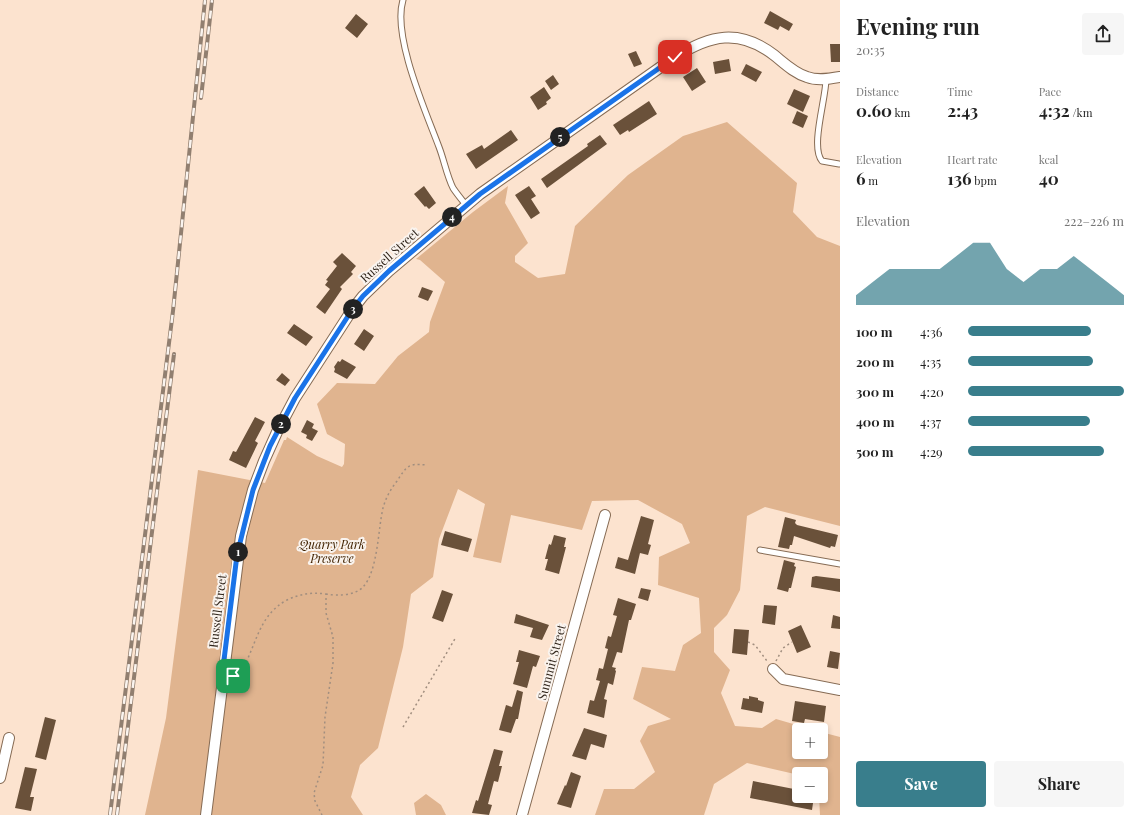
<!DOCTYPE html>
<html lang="en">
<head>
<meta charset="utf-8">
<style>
	body { margin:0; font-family:"Playfair Display",serif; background:#f6f6f6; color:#222; height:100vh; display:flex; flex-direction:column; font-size:15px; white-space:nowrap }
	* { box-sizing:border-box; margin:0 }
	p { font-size:13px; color:#767676 }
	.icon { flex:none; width:22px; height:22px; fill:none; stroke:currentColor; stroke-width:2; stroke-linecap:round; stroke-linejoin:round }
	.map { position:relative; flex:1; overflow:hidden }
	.side { display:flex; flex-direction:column; background:#fff; width:300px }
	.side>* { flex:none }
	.fabs { position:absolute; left:792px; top:723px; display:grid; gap:8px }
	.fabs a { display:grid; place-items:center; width:36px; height:36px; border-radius:4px; background:#fff; box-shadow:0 2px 6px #0003; font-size:20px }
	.pin { position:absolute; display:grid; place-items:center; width:34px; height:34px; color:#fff; margin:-17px; border-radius:8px; box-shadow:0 2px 6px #0006 }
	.km { position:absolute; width:20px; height:20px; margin:-10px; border-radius:50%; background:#222; color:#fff; font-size:11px; line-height:20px; text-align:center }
	.round { display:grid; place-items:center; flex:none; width:42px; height:42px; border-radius:4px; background:#f6f6f6 }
	.head { display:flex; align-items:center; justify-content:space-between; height:68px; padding:0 16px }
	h1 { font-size:22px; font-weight:700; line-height:30px }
	.figures { display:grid; grid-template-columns:repeat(3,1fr); gap:6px; height:68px; padding:4px 16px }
	.figures div { display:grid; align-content:center }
	.figures b { font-size:17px; font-weight:700 }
	.figures small { font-size:11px; font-weight:400 }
	.figures p { font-size:11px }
	.chart { height:112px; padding:8px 16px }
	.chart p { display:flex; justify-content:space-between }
	.chart svg { width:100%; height:72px; margin-top:4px; fill:#397e8c; opacity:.7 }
	.primary-button { display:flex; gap:8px; margin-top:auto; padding:8px 16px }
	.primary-button a { flex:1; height:46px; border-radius:4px; background:#397e8c; color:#fff; font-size:16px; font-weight:700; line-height:46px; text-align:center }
	.primary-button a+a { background:#f6f6f6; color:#222 }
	ul { padding:0 16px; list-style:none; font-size:13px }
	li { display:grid; grid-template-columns:64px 48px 1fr; align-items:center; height:30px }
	li i { height:10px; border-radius:5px; background:#397e8c }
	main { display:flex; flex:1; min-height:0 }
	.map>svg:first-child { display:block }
	.green { fill:#e0b48f }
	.building { fill:#6a513a }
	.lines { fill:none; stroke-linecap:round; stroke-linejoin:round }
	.lane-casing { stroke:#866b54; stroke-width:7 }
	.street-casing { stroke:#866b54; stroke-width:12 }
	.path { stroke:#a18e7f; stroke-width:1.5; stroke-dasharray:2 3; stroke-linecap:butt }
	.lane { stroke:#fff; stroke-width:5 }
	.street { stroke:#fff; stroke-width:10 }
	.rail-casing { stroke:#917f70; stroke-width:4 }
	.rail { stroke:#faf4ef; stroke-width:2.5; stroke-dasharray:8; stroke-linecap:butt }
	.route-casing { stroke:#fff; stroke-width:8 }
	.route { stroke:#1a73e8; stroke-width:5 }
	.labels { text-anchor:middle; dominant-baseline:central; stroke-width:4; stroke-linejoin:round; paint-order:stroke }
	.street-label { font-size:12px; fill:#30251b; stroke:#faf4ef }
	.park-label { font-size:12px; font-style:italic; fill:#412201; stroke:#faf4ef }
</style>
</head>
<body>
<main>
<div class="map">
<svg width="840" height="815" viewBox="0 0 840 815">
	<rect width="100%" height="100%" fill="#fce3cf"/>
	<path class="green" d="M727,122l70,61 -4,29 24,25 23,9v280l-75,-19 -18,9 -7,74 -13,25 -13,13v24l16,18 -9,23 14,33 27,2 14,-9 38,11h-15v22h22v-20l19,5v78h-20l-1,-19h2v-22l-22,1 -52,-12 -33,21 -10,31h-109l9,-26h30l21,-17 -15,-31 8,-15 23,-7 -38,-20 9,-32 33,4 8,-26 18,-12 -2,-35 -41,-13 1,-28 31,-14 -8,-19 -44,-24 -46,1 -10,29 -71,-15 -10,48 -28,-6 12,-53 -27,-15 -19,50 -6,38 -22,17 -8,53 -25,101 -18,17 -9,32 12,18h-218l21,-97 32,-248 67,13 19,-43h2l1,-3 30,19 25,11 2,-3 1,-20 -18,-10 -10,-30 20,-21 38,1 23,-28 31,-24 1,-10 15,-40 -25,-22 -4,-1 57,-47 35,-26 -3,17 23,40 -13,13v6l23,16 27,-4 10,-48 53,-51 55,-39z
		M426,794l15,11 5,10h-30l-2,-12z"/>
	<path class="building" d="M770,11l23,13 -4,7 -9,-5 -2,4 -14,-7z
		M356,14l12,10 -11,14 -12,-10z
		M830,44h10v18h-9z
		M636,51l6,13 -8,3 -6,-13z
		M729,59l2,12 -16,3 -2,-12z
		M746,64l16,8 -6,10 -15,-8z
		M697,68l9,14 -14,9 -9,-14z
		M553,75l6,9 -8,6 -6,-9z
		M544,87l7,11 -5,4 1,2 -9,6 -8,-13z
		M794,89l16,7 -7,16 -16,-8z
		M649,101l8,13 -28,18 -1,-2 -8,5 -7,-10z
		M797,111l11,5 -5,12 -11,-5z
		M511,130l7,10 -42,29 -10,-15 16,-9 2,4z
		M600,135l7,9 -60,44 -6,-9 47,-33 -1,-2z
		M424,186l12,17 -7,6 -3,-3 -1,1 -11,-13z
		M529,186l7,10 -5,3 9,14 -9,6 -16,-24z
		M342,253l14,13 -5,6 2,2 -13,13 2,2 -17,25 -9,-7 14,-18 -5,-4 3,-4 -2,-1 11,-14 -4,-4z
		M422,287l11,4 -5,10 -10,-4z
		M294,324l19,13 -7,9 -19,-13z
		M364,329l10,7 -10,15 -10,-7z
		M342,359l14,8 -9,12 -13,-7 1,-3 -1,-2 4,-6 2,1z
		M282,373l8,7 -5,6 -9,-6z
		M255,417l10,5 -10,19 3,2 -12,25 -17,-8 4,-9 3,1z
		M307,420l7,4 -2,4 6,3 -6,10 -6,-3 1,-3 -6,-3z
		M641,516l13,4 -6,24 3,1 -3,10 -8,-2 -5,21 -20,-6 3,-11 10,3z
		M785,517l11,3 -1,3 2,2 41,10 -3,12 -4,-1 -1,2 -36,-12 -2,9h-2l-1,4 -11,-2z
		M445,531l27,8 -4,13 -27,-7z
		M554,535l12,3 -2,9h2l-7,27 -14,-4 3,-11h-3l4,-15 2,1z
		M784,560l11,3 -1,3 2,1 -5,21h-2l-1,4 -11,-3z
		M816,576l24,3v13l-29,-5 1,-10z
		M641,588l10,2 -3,11 -10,-3z
		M442,590l11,4 -10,28 -11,-4z
		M618,598l18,6 -5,16h-2l-7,33 -5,-1 -5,15 4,1 -1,2 1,1 -3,14 -5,-2 -4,16 3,1 -3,18 -17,-5 3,-13 4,1 6,-20 -4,-1 3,-12 4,1 5,-20 -3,-1 3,-12 3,1 6,-21 -4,-1z
		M764,605l13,1 -2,19 -13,-2z
		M516,614l33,11 -7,15 -12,-3 3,-9 -19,-5z
		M833,615l7,2v12l-9,-1z
		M801,625l10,22 -14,6 -9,-22z
		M734,629l15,1 -2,25 -15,-2z
		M519,650l21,6 -4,11 -3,-1 -6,22 -14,-4 6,-22h-3z
		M830,651l10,2 -2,16 -11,-2z
		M517,690l6,2 -5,27h-2l-5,14 -12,-3 7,-25 6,2z
		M749,696l9,2v2l6,2 -2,11 -21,-4 2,-11 6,1z
		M795,701l31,5 -2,16 -19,-3 -1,4 -12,-2z
		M45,717l11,3 -10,40 -11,-3z
		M584,728l23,7 -3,13 -13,-4 -5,16 -14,-4z
		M494,749l9,2 -4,15h3l-4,16 -4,-1 -6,23 4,1 -3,10 -17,-2 4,-13 2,1z
		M25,767l12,2 -7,28h4l-3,14 -16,-3z
		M571,772l10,4 -10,32 -14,-4 8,-19 1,1z
		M753,781l46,9v6h15l-2,14 -62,-12z"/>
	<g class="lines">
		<g class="lane-casing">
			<path id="lane" d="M403,0c-11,36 23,112 36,147 5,13 8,29 14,41 4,6 9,12 13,17
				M826,79c0,20 -16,68 -4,82l17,3
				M760,550l80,14"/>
		</g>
		<g class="street-casing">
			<path id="street" d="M773,669l10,10 57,11
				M0,778l9,-40
				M206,815l35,-279 12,-46 11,-29 13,-29 18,-34 57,-88 11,-14 26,-25 91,-77 195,-137c35,-22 64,-29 99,-2 10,8 20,18 33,22 10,4 22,2 33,0
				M522,815l83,-300"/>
		</g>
		<path class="path" d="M326,594c11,2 28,2 37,-7 15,-16 15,-58 20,-79 3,-11 8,-19 14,-27 10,-15 11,-18 29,-16
			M748,642l7,3 12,16
			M776,661l7,-13 9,-6
			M233,676l6,-3 4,-5c14,-25 16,-53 44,-68 13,-6 24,-8 39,-6v19l7,24v26l-8,54 -2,48 -9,28 1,8 7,14
			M403,727l53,-90"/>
		<use href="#lane" class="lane"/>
		<use href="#street" class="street"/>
		<g class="rail-casing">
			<path id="rail" d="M201,98l11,-98
				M110,815l63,-504 32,-311
				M117,815l57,-461"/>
		</g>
		<use href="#rail" class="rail"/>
	</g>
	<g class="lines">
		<g class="route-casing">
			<path id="route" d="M233,676h-11l15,-121 16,-65 17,-44 25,-48 57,-88 11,-14 26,-25 91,-77 195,-137"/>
		</g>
		<use href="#route" class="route"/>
	</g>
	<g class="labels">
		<g class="street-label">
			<text transform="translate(389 255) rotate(-42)">Russell Street</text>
			<text transform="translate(217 611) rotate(-83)">Russell Street</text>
			<text transform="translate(551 662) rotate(-75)">Summit Street</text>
		</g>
		<g class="park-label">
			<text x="332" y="544">Quarry Park<tspan x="332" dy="14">Preserve</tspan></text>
		</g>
	</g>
</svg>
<div class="fabs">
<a>+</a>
<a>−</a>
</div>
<div class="pin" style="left:233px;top:676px;background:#1e9e55"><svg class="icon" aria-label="arrive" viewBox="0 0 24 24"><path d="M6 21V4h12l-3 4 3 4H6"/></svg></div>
<div class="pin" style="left:675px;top:57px;background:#d93025"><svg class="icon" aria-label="check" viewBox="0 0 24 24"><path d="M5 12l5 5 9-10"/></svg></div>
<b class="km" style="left:238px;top:552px">1</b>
<b class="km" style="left:281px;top:424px">2</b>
<b class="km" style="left:353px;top:309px">3</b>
<b class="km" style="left:452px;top:217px">4</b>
<b class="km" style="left:560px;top:137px">5</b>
</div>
<section class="side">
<div class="head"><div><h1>Evening run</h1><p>20:35</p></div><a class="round"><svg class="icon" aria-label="share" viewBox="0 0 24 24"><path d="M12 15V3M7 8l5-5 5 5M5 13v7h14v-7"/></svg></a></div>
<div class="figures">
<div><p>Distance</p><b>0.60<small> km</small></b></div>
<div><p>Time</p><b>2:43</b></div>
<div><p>Pace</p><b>4:32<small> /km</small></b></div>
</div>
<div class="figures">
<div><p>Elevation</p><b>6<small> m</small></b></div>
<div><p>Heart rate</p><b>136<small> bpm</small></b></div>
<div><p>kcal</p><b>40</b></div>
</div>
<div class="chart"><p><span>Elevation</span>222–226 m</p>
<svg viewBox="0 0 160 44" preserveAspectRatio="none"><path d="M0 44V38L10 30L20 22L30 22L40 22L50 22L60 14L70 6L80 6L90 22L100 30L110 22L120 22L130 14L140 22L150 30L160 38V44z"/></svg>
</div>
<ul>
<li><b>100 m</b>4:36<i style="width:79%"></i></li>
<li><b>200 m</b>4:35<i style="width:80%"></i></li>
<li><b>300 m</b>4:20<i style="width:100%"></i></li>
<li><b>400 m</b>4:37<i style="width:78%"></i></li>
<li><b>500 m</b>4:29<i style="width:87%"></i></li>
</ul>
<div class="primary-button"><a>Save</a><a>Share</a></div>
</section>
</main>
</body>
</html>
